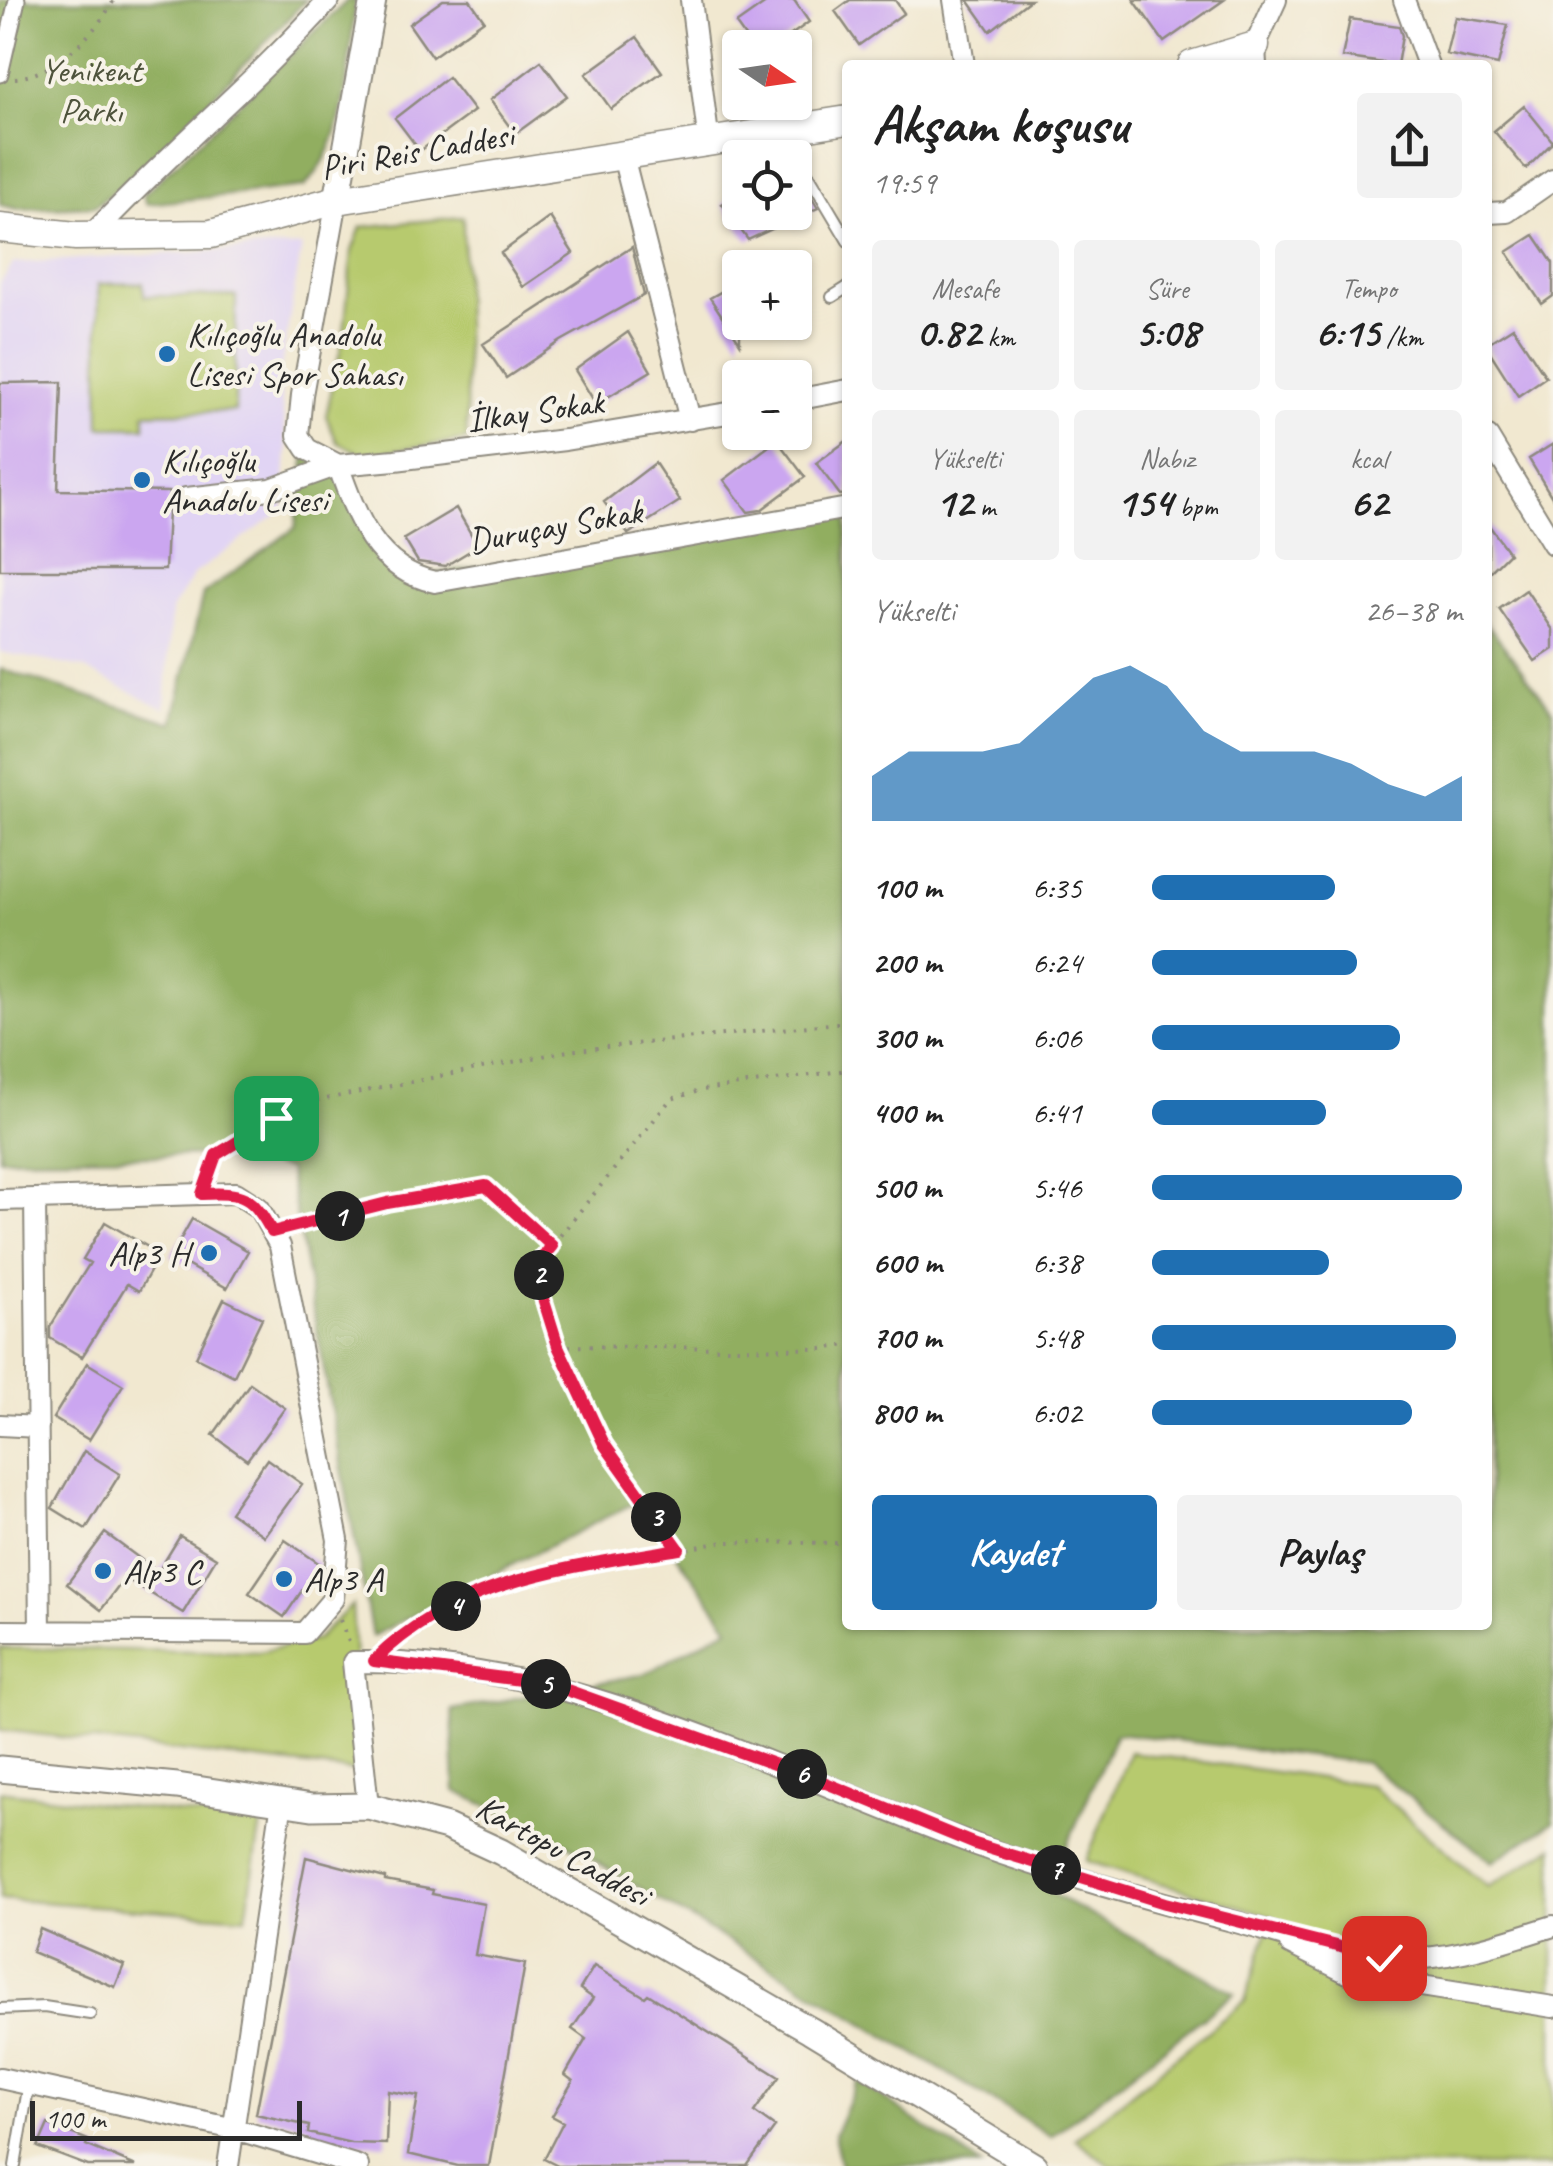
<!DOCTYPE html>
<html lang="tr">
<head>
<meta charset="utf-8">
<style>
	body { margin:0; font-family:Caveat,sans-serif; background:#f2f2f2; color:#222; height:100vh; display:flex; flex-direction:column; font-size:38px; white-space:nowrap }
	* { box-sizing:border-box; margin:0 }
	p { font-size:32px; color:#767676 }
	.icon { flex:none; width:55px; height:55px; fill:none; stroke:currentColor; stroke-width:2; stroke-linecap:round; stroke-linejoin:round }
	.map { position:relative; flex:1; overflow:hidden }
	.panel { position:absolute; left:842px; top:60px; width:650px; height:1570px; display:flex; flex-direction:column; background:#fff; border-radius:10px; box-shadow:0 2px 8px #0004 }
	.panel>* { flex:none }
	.needle { width:65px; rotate:103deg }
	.fabs { position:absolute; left:722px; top:30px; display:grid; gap:20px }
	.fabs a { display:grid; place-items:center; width:90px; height:90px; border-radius:10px; background:#fff; box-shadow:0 2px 8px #0004; font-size:50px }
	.scale { position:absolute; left:30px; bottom:25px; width:272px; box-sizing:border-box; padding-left:10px; border:5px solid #2b2b2b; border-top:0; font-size:28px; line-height:35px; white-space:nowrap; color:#2b2b2b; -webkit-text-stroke:8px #f7f3e8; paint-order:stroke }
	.pin { position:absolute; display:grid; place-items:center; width:85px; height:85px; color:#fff; margin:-42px; border-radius:20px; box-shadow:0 5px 15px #0006 }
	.km { position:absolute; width:50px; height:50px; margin:-25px; border-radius:50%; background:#222; color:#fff; font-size:28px; line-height:50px; text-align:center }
	.round { display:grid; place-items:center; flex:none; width:105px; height:105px; border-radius:10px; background:#f2f2f2 }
	.headline { display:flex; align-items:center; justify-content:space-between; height:170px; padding:0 30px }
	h1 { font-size:55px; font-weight:800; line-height:75px }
	.metrics { display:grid; grid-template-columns:repeat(3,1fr); gap:15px; height:170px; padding:10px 30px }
	.metrics div { display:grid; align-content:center; border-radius:10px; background:#f2f2f2; text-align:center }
	.metrics b { font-size:42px; font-weight:800 }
	.metrics small { font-size:28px; font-weight:400 }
	.metrics p { font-size:28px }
	.chart { height:280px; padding:20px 30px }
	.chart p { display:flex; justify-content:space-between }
	.chart svg { width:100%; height:180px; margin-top:10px; fill:#1f6fb2; opacity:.7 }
	.cta { display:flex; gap:20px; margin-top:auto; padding:20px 30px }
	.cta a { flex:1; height:115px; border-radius:10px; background:#1f6fb2; color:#fff; font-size:40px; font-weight:800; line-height:115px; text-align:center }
	.cta a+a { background:#f2f2f2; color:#222 }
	ul { padding:0 30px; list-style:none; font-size:32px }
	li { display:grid; grid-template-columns:160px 120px 1fr; align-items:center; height:75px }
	li i { height:25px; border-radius:12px; background:#1f6fb2 }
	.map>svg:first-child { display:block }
	.built { fill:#e1d4f4 }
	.green { fill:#b7ca6e; stroke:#717a4c; stroke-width:2.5 }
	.forest { fill:#91ae61; stroke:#5e6c46; stroke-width:2.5 }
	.building { fill:#cba6f0 }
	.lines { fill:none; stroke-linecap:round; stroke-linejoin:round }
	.service-casing { stroke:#8e8a7e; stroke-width:14 }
	.pedestrian-casing { stroke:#8e8a7e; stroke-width:19 }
	.minor-casing { stroke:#8e8a7e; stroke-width:24 }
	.tertiary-casing { stroke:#8e8a7e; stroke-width:29 }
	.secondary-casing { stroke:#8e8a7e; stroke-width:31 }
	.path { stroke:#8e8a7e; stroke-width:4; stroke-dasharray:2.5 8; stroke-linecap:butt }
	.service { stroke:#fff; stroke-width:10 }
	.pedestrian { stroke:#fff; stroke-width:15 }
	.minor { stroke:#fff; stroke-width:20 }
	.tertiary { stroke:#fff; stroke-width:25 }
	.secondary { stroke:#fff; stroke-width:28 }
	.route-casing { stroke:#fff; stroke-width:20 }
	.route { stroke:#e11d48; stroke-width:12 }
	.poi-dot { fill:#1f6fb2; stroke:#f7f3e8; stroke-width:4 }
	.labels { text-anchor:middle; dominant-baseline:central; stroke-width:8; stroke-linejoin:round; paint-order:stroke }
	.park-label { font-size:35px; fill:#4e533c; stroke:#f7f3e8 }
	.street-label { font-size:35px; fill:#2b2b2b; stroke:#f7f3e8 }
	.poi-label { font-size:35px; fill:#2b2b2b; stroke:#f7f3e8; text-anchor:start }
</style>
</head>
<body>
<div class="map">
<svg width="1553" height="2166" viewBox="0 0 1553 2166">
	<rect width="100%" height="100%" fill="#f7f3e8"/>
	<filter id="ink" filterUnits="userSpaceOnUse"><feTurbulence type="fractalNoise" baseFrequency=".01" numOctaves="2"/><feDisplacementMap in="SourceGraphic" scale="20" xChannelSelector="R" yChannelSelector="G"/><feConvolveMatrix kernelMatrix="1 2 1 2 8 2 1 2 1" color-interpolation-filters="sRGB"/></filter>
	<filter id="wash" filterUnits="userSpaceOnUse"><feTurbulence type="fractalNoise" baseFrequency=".0048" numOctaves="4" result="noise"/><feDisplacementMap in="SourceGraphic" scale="40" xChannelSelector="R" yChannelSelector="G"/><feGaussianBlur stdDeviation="2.25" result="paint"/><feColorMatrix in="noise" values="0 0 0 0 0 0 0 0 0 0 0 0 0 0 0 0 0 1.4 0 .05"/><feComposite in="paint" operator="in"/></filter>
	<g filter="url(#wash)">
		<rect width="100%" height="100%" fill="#f1e8d0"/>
		<path class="built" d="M302,246l-23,132 8,73 -4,59 -89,64 -23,36 -6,99 -82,-41 -83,-16v-369l14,-20z"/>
		<path class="green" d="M463,217l4,223 -105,14 -25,-12 -11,-26 18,-83 8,-82 9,-24z
			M143,283l1,13h92l-1,115 -90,2v14h-45l-2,-143z
			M352,1605l9,167 -361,-42v-82l259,4 58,-13z
			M1130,1752l240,33 118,102 65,-40v319h-442l-36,-27 170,-138 27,-85 -186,-55z
			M0,1791l261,32 -15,94 -246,-18z"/>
		<path class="forest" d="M0,0h306l-162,168 -49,38 -77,3 -18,-4z
			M348,0h8c-9,60 -6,143 -52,187l-157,17 -4,-9z
			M307,449l31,16 21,61 51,51 437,-63 1,1111h640v-1000l65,86v1111l-61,40 -126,-99 -250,-30 -69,158 188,102 -184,143 -499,-301 -97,-44 -3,-81 193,-36 84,-47 -91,-126 -266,135 -84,-467 -55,-14 -233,3v-489l173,54 30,-129 92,-66z
			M858,2081l124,85h-141l-7,-31z"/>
		<g id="blocks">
			<path class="building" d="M443,0h27l14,20 -52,37 -23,-33z
				M770,0h24l15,22 -36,26h-20l-17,-24z
				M850,0h45l9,13 -45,32 -24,-34z
				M968,0h62l-40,31z
				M1134,0h90l-60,42z
				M1455,17l53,8 -10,40 -52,-11z
				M1350,19l49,7 3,10 -5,29 -55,-8z
				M637,37l25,35 -51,37 -25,-35z
				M541,61l26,35 -52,38 -25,-34z
				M448,77l26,34 -54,40 -25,-33z
				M1524,106l29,36 -27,27 -32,-38z
				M795,169l23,39 -70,32 -26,-36 18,-10v18h55z
				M550,217l23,36 -50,34 -22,-34z
				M1534,235l19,28v33l-11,8 -35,-52z
				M632,247l12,48 -83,46 -55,37 -23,-34z
				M740,281v62l-30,-45z
				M1513,327l33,50 -28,19 -30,-47v-6z
				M628,332l23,39 -55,33 -21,-34z
				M62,382l-4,108 111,2 -4,78h-165v-187z
				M777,440l28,37 -44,33 -13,2 -24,-32z
				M848,440v54l-8,1 -24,-32z
				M1553,444v55l-24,-40z
				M655,463l25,38 -52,33 -24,-32z
				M456,508l22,38 -33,20 -27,-4 -14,-23z
				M1488,524l21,29 -21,21z
				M1526,590l27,40v19l-18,12 -36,-52z
				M192,1219l56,32 -21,37 -56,-32z
				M105,1222l55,32 -21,37 -12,-7 -45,73 -32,-19v-11l40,-64 -7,-4z
				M224,1299l38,19 -28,58 -38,-19z
				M87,1363l36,22 -34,55 -36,-22z
				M250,1383l35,25 -38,52 -34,-25z
				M84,1451l36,23 -34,55 -34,-21z
				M267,1459l35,25 -38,52 -34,-24z
				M105,1533l53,39 22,-36 36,22 -33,55 -58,-35 -24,32 -34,-26z
				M285,1540l35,24 -36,53 -35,-24z
				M306,1857l79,21v3l48,9 -1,4 52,10 -9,51 50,9 -36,202h-31l-50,-12 10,-58 -30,-5 -2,53 -35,-1 -43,-10 1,-7 -53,-12z
				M40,1929l84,36 -9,22 -83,-35z
				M594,1966l51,31 3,-3 131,83 -25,35 21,15 -28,39h-189l-14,-7 19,-37 -11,-6 21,-35 -8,-6 21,-36 -14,-10 21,-31 -13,-9z
				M48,2124l40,16 -2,5 50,21h-48l-50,-19z"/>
		</g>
	</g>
	<g filter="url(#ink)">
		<use href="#blocks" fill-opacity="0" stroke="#8e8a7e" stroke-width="2.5"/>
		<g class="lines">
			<g class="service-casing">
				<path id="service" d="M783,132l65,109
					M832,297l16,-10
					M0,2009l44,-2 46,7
					M15,2166l14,-83"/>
			</g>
			<g class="pedestrian-casing">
				<path id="pedestrian" d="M0,74l17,-74"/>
			</g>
			<g class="minor-casing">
				<path id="minor" d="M691,0l18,144
					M954,0l10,65
					M1404,0l24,65
					M1256,65l-1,-19 21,-46
					M623,156l67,264
					M337,200l-35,195 -4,40 9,14 31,16 57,-5 170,-20 175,-29
					M1488,213l19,-1 46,-32
					M92,235c76,-82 163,-152 237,-235
					M795,400l53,-10
					M1488,437l65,107
					M186,498l85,-9 67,-24c18,51 38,105 97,117l413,-74
					M35,1199l5,432
					M0,1200l236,-7 23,15 21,38 58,294 -5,59 -29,34 -304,-2
					M0,1425l38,2
					M368,1806l-15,-144c219,-4 421,109 621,182 85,31 174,55 262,78 47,13 98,31 147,36 56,6 117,-15 170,-32
					M1290,1944l62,31 201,32
					M0,2078l235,51 123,37
					M228,2166l54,-364"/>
			</g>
			<g class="tertiary-casing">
				<path id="tertiary" d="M337,200l36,-200
					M0,1769l177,17 135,21 56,-1 79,21 54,25 309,178 224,136"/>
			</g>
			<g class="secondary-casing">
				<path id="secondary" d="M1192,65l63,-19
					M0,228l76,8 135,-2 126,-34 511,-80"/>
			</g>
			<path class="path" d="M15,78c40,-3 80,-44 99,-78
				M209,1175l7,-20 84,-51 268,-53 280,-29
				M290,1228l97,-25 99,-17 66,60
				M558,1346l263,3 27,-4
				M679,1549c-48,-67 -152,-207 -137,-291l129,-159 32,-9 145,-20
				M340,1620l9,22
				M392,1644l33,-23 82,-40 217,-39 124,1"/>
			<use href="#service" class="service"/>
			<use href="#pedestrian" class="pedestrian"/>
			<use href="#minor" class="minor"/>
			<use href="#tertiary" class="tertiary"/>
			<use href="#secondary" class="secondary"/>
		</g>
	</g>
	<g class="lines" filter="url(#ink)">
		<g class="route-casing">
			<path id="route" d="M276,1118l-60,37 -14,39c41,-2 50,1 70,38l115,-29 99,-17 66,60 -10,12 -4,24 20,64 46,98 75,105c-107,18 -225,30 -305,112l176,23 271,97 154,63 190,59 219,55"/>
		</g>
		<use href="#route" class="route"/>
	</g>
	<g class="poi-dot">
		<circle cx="167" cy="354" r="10"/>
		<circle cx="142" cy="480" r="10"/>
		<circle cx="209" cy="1253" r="10"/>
		<circle cx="103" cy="1571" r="10"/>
		<circle cx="284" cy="1579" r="10"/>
	</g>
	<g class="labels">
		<g class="park-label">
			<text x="91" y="70">Yenikent<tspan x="91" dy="40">Parkı</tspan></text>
		</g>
		<g class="street-label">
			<text transform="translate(417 151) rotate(-10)">Piri Reis Caddesi</text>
			<text transform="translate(535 411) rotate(-8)">İlkay Sokak</text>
			<text transform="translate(555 526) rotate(-10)">Duruçay Sokak</text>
			<text transform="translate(563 1851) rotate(29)">Kartopu Caddesi</text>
		</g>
		<g class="poi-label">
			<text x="187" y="334">Kılıçoğlu Anadolu<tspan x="187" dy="40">Lisesi Spor Sahası</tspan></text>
			<text x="162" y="460">Kılıçoğlu<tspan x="162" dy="40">Anadolu Lisesi</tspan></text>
			<text x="189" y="1253" text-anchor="end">Alp3 H</text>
			<text x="123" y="1571">Alp3 C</text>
			<text x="304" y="1579">Alp3 A</text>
		</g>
	</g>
</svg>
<div class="fabs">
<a><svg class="needle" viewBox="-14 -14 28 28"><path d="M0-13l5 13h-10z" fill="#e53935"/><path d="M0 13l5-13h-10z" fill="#767676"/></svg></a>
<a><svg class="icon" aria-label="locate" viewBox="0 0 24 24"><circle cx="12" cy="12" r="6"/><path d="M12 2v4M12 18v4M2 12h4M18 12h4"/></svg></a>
<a>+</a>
<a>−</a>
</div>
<div class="scale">100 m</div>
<div class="pin" style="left:276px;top:1118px;background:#1e9e55"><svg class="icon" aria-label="arrive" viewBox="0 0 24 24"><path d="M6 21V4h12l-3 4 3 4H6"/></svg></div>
<div class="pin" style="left:1384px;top:1958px;background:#d93025"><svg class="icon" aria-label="check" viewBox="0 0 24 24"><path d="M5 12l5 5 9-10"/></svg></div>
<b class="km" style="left:340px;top:1216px">1</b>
<b class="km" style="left:539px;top:1275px">2</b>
<b class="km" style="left:656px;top:1517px">3</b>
<b class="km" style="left:456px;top:1606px">4</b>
<b class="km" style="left:546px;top:1684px">5</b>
<b class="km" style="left:802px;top:1774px">6</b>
<b class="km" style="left:1056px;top:1870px">7</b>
<section class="panel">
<div class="headline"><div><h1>Akşam koşusu</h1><p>19:59</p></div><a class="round"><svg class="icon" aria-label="share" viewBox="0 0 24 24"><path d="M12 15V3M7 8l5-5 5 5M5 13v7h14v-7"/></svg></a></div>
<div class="metrics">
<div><p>Mesafe</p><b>0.82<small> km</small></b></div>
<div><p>Süre</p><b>5:08</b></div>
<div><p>Tempo</p><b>6:15<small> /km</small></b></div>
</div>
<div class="metrics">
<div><p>Yükselti</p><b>12<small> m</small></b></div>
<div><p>Nabız</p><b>154<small> bpm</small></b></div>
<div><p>kcal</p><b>62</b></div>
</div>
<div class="chart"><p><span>Yükselti</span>26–38 m</p>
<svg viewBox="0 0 160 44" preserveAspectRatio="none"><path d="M0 44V33L10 27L20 27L30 27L40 25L50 17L60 9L70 6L80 11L90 22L100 27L110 27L120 27L130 30L140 35L150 38L160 33V44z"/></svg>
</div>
<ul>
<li><b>100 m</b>6:35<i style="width:59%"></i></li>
<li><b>200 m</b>6:24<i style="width:66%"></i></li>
<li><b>300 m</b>6:06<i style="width:80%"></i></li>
<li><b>400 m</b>6:41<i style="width:56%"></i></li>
<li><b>500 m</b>5:46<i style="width:100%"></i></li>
<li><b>600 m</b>6:38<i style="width:57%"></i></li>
<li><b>700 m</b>5:48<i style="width:98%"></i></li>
<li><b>800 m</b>6:02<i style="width:84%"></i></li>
</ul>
<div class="cta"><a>Kaydet</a><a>Paylaş</a></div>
</section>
</div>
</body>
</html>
